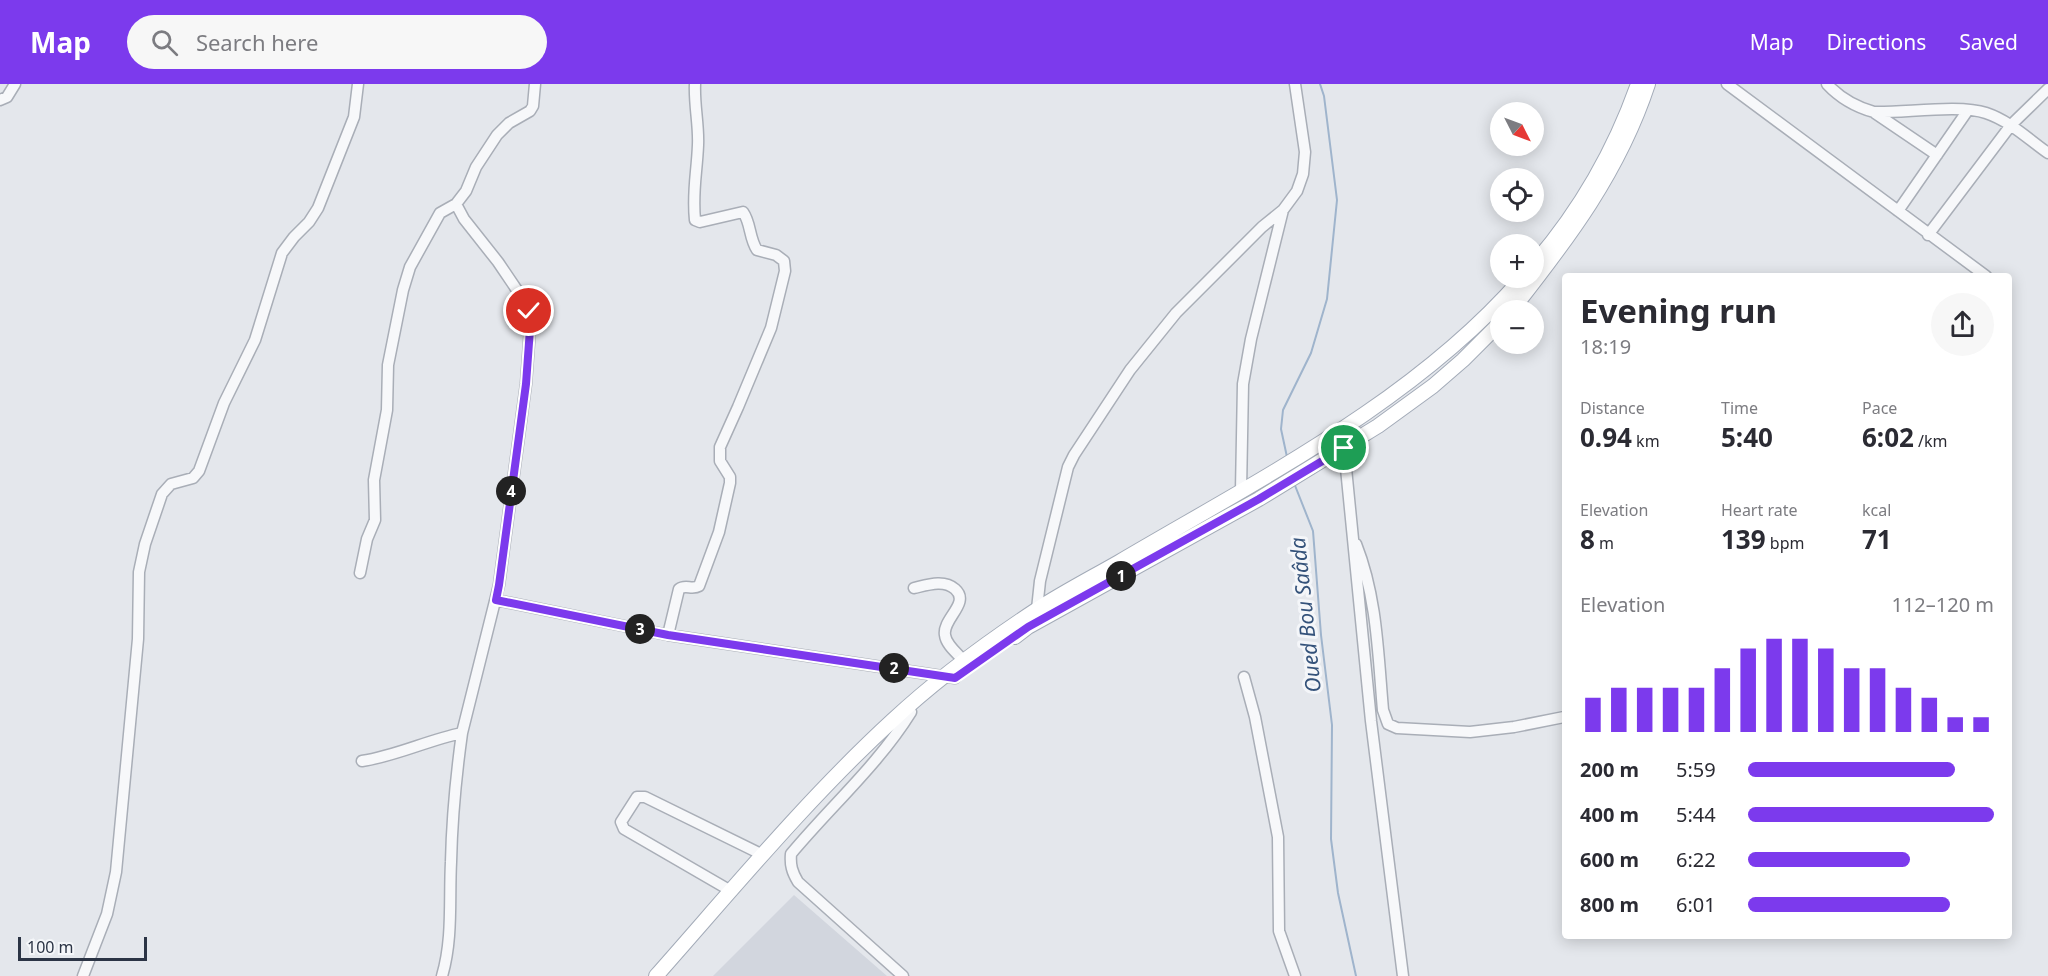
<!DOCTYPE html>
<html lang="en">
<head>
<meta charset="utf-8">
<style>
	body { margin:0; font-family:"Noto Sans",sans-serif; background:#f7f7f7; color:#2b2b33; height:100vh; display:flex; flex-direction:column; font-size:22px; white-space:nowrap }
	* { box-sizing:border-box; margin:0 }
	p { font-size:20px; color:#7c7c81 }
	.icon { flex:none; width:33px; height:33px; fill:none; stroke:currentColor; stroke-width:2; stroke-linecap:round; stroke-linejoin:round }
	.map { position:relative; flex:1; overflow:hidden }
	.panel { position:absolute; left:1562px; top:189px; width:450px; height:666px; display:flex; flex-direction:column; background:#fff; border-radius:6px; box-shadow:0 3px 15px #0003 }
	.panel>* { flex:none }
	.needle { width:39px; rotate:132deg }
	.tools { position:absolute; left:1490px; top:18px; display:grid; gap:12px }
	.tools a { display:grid; place-items:center; width:54px; height:54px; border-radius:50%; background:#fff; box-shadow:0 3px 15px #0003; font-size:30px }
	.scale { position:absolute; left:18px; bottom:15px; width:129px; box-sizing:border-box; padding-left:6px; border:3px solid #2b3445; border-top:0; font-size:16px; line-height:21px; white-space:nowrap; color:#2b3445; -webkit-text-stroke:4px #f4f6f9; paint-order:stroke }
	.pin { position:absolute; display:grid; place-items:center; width:51px; height:51px; color:#fff; margin:-26px; border:3px solid #fff; border-radius:50%; box-shadow:0 2px 6px #0007 }
	.km { position:absolute; width:30px; height:30px; margin:-15px; border-radius:50%; background:#222; color:#fff; font-size:16px; line-height:30px; text-align:center }
	.round { display:grid; place-items:center; flex:none; width:63px; height:63px; border-radius:32px; background:#f7f7f7 }
	.head { display:flex; align-items:center; justify-content:space-between; height:102px; padding:0 18px }
	h1 { font-size:33px; font-weight:700; line-height:45px }
	.metrics { display:grid; grid-template-columns:repeat(3,1fr); gap:9px; height:102px; padding:6px 18px }
	.metrics div { display:grid; align-content:center }
	.metrics b { font-size:26px; font-weight:700 }
	.metrics small { font-size:16px; font-weight:400 }
	.metrics p { font-size:16px }
	.chart { height:168px; padding:12px 18px }
	.chart p { display:flex; justify-content:space-between }
	.chart svg { width:100%; height:108px; margin-top:6px; stroke:#7c3aed; stroke-width:6 }
	ul { padding:0 18px; list-style:none; font-size:20px }
	li { display:grid; grid-template-columns:96px 72px 1fr; align-items:center; height:45px }
	li i { height:15px; border-radius:8px; background:#7c3aed }
	header { display:flex; align-items:center; gap:36px; box-sizing:border-box; height:84px; padding:0 30px; background:#7c3aed; color:#fff }
	header strong { font-size:28px }
	nav { display:flex; gap:33px; margin-inline-start:auto; font-size:21px }
	.search { width:420px; height:54px; background:#f7f7f7; display:flex; align-items:center; gap:15px; box-sizing:border-box; padding:0 21px; border-radius:33px; color:#7c7c81; font-size:22px }
	.map>svg:first-child { display:block }
	.built { fill:#d2d6de }
	.lines { fill:none; stroke-linecap:round; stroke-linejoin:round }
	.stream { stroke:#9fb4cc; stroke-width:2 }
	.minor-casing { stroke:#a9aeb7; stroke-width:13 }
	.major-casing { stroke:#a3abb8; stroke-width:16 }
	.minor { stroke:#f7f8fa; stroke-width:10 }
	.major { stroke:#fff; stroke-width:14 }
	.route-casing { stroke:#fff; stroke-width:12 }
	.route { stroke:#7c3aed; stroke-width:8 }
	.labels { text-anchor:middle; dominant-baseline:central; stroke-width:6; stroke-linejoin:round; paint-order:stroke }
	.water-label { font-size:21px; font-style:italic; fill:#34527a; stroke:#f4f6f9 }
</style>
</head>
<body>
<header>
<strong>Map</strong>
<div class="search"><svg class="icon" aria-label="search" viewBox="0 0 24 24"><circle cx="10" cy="10" r="6"/><path d="M15 15l6 6"/></svg>Search here</div>
<nav><a>Map</a><a>Directions</a><a>Saved</a></nav>
</header>
<div class="map">
<svg width="2048" height="892" viewBox="0 0 2048 892">
	<rect width="100%" height="100%" fill="#e4e7ec"/>
	<path class="built" d="M794,811l93,81h-174z"/>
	<g class="lines">
		<path class="stream" d="M1287,373l-6,-28 2,-19 28,-57 16,-54 10,-99 -13,-104 -4,-12
			M1294,399l19,48 8,104 11,90 -1,114 7,54 18,83"/>
		<g class="minor-casing">
			<path id="minor" d="M1727,0l259,192
				M1827,0c13,14 29,23 47,28 30,1 86,-8 112,1 24,8 42,26 62,40
				M0,16l7,-3 8,-13
				M1875,29l62,42
				M1898,127l70,-101
				M1928,151l83,-110 37,-36
				M1344,364l27,273 32,255
				M1241,406l2,-106 8,-45 32,-129
				M1356,460c21,53 22,109 27,166l5,14 9,4 73,4 44,-5 50,-10
				M360,489l7,-34 8,-19 -1,-40 13,-70 1,-45 15,-75 7,-23 30,-54 16,-9 10,-13 10,-24 21,-32 12,-12 21,-12 3,-5 2,-22
				M914,504c13,-3 30,-9 41,1 16,14 -13,30 -10,46 1,10 13,19 19,26
				M496,516l172,35 287,43
				M1037,525l3,-28 28,-114 6,-12 56,-85 46,-57 86,-86 21,-17 14,-19 6,-17 2,-22 -10,-68
				M668,551l11,-46c6,-5 13,1 20,-3l20,-54 11,-49v-6l-10,-16v-14l18,-40 33,-79 14,-57 -1,-10 -8,-6 -19,-5c-8,-12 -6,-27 -14,-38l-43,10 -5,-2c-3,-28 2,-48 3,-75 1,-20 -4,-40 -3,-61
				M1244,593l11,40 23,120 1,94 16,45
				M362,677c34,-5 66,-21 100,-28l37,-148 27,-201 4,-55 -1,-18 -6,-12 -25,-37 -34,-43 -8,-15
				M731,807l-107,-62 -3,-7 16,-25h8l118,58
				M83,892l24,-62 9,-42 22,-233 1,-67 6,-28 17,-50 9,-10 22,-6 6,-7 25,-68 31,-63 27,-87 12,-16 15,-15 9,-14 36,-91 4,-33
				M442,892c11,-37 7,-76 9,-114 1,-44 5,-86 11,-129
				M903,892l-105,-94c-6,-10 -8,-17 -7,-28 40,-48 87,-89 120,-142"/>
		</g>
		<g class="major-casing">
			<path id="major" d="M1533,181c47,-54 81,-113 105,-181
				M1512,226c56,-71 107,-138 136,-226
				M1015,553l13,-10 231,-128 119,-73 55,-40 30,-26 37,-37
				M656,892c77,-87 152,-178 237,-256 44,-41 93,-77 143,-110 26,-17 55,-32 83,-48 139,-82 296,-161 403,-284"/>
		</g>
		<use href="#minor" class="minor"/>
		<use href="#major" class="major"/>
	</g>
	<g class="lines">
		<g class="route-casing">
			<path id="route" d="M529,227l1,18 -4,55 -27,201 -3,15 172,35 287,43 73,-51 231,-128 85,-51"/>
		</g>
		<use href="#route" class="route"/>
	</g>
	<g class="labels">
		<g class="water-label">
			<text transform="translate(1305 531) rotate(-96)">Oued Bou Saâda</text>
		</g>
	</g>
</svg>
<div class="tools">
<a><svg class="needle" viewBox="-14 -14 28 28"><path d="M0-13l5 13h-10z" fill="#e53935"/><path d="M0 13l5-13h-10z" fill="#7c7c81"/></svg></a>
<a><svg class="icon" aria-label="locate" viewBox="0 0 24 24"><circle cx="12" cy="12" r="6"/><path d="M12 2v4M12 18v4M2 12h4M18 12h4"/></svg></a>
<a>+</a>
<a>−</a>
</div>
<div class="scale">100 m</div>
<div class="pin" style="left:1344px;top:364px;background:#1e9e55"><svg class="icon" aria-label="arrive" viewBox="0 0 24 24"><path d="M6 21V4h12l-3 4 3 4H6"/></svg></div>
<div class="pin" style="left:529px;top:227px;background:#d93025"><svg class="icon" aria-label="check" viewBox="0 0 24 24"><path d="M5 12l5 5 9-10"/></svg></div>
<b class="km" style="left:1121px;top:492px">1</b>
<b class="km" style="left:894px;top:584px">2</b>
<b class="km" style="left:640px;top:545px">3</b>
<b class="km" style="left:511px;top:407px">4</b>
<section class="panel">
<div class="head"><div><h1>Evening run</h1><p>18:19</p></div><a class="round"><svg class="icon" aria-label="share" viewBox="0 0 24 24"><path d="M12 15V3M7 8l5-5 5 5M5 13v7h14v-7"/></svg></a></div>
<div class="metrics">
<div><p>Distance</p><b>0.94<small> km</small></b></div>
<div><p>Time</p><b>5:40</b></div>
<div><p>Pace</p><b>6:02<small> /km</small></b></div>
</div>
<div class="metrics">
<div><p>Elevation</p><b>8<small> m</small></b></div>
<div><p>Heart rate</p><b>139<small> bpm</small></b></div>
<div><p>kcal</p><b>71</b></div>
</div>
<div class="chart"><p><span>Elevation</span>112–120 m</p>
<svg viewBox="0 0 160 44" preserveAspectRatio="none"><path d="M5 44V30M15 44V26M25 44V26M35 44V26M45 44V26M55 44V18M65 44V10M75 44V6M85 44V6M95 44V10M105 44V18M115 44V18M125 44V26M135 44V30M145 44V38M155 44V38"/></svg>
</div>
<ul>
<li><b>200 m</b>5:59<i style="width:84%"></i></li>
<li><b>400 m</b>5:44<i style="width:100%"></i></li>
<li><b>600 m</b>6:22<i style="width:66%"></i></li>
<li><b>800 m</b>6:01<i style="width:82%"></i></li>
</ul>
</section>
</div>
</body>
</html>
